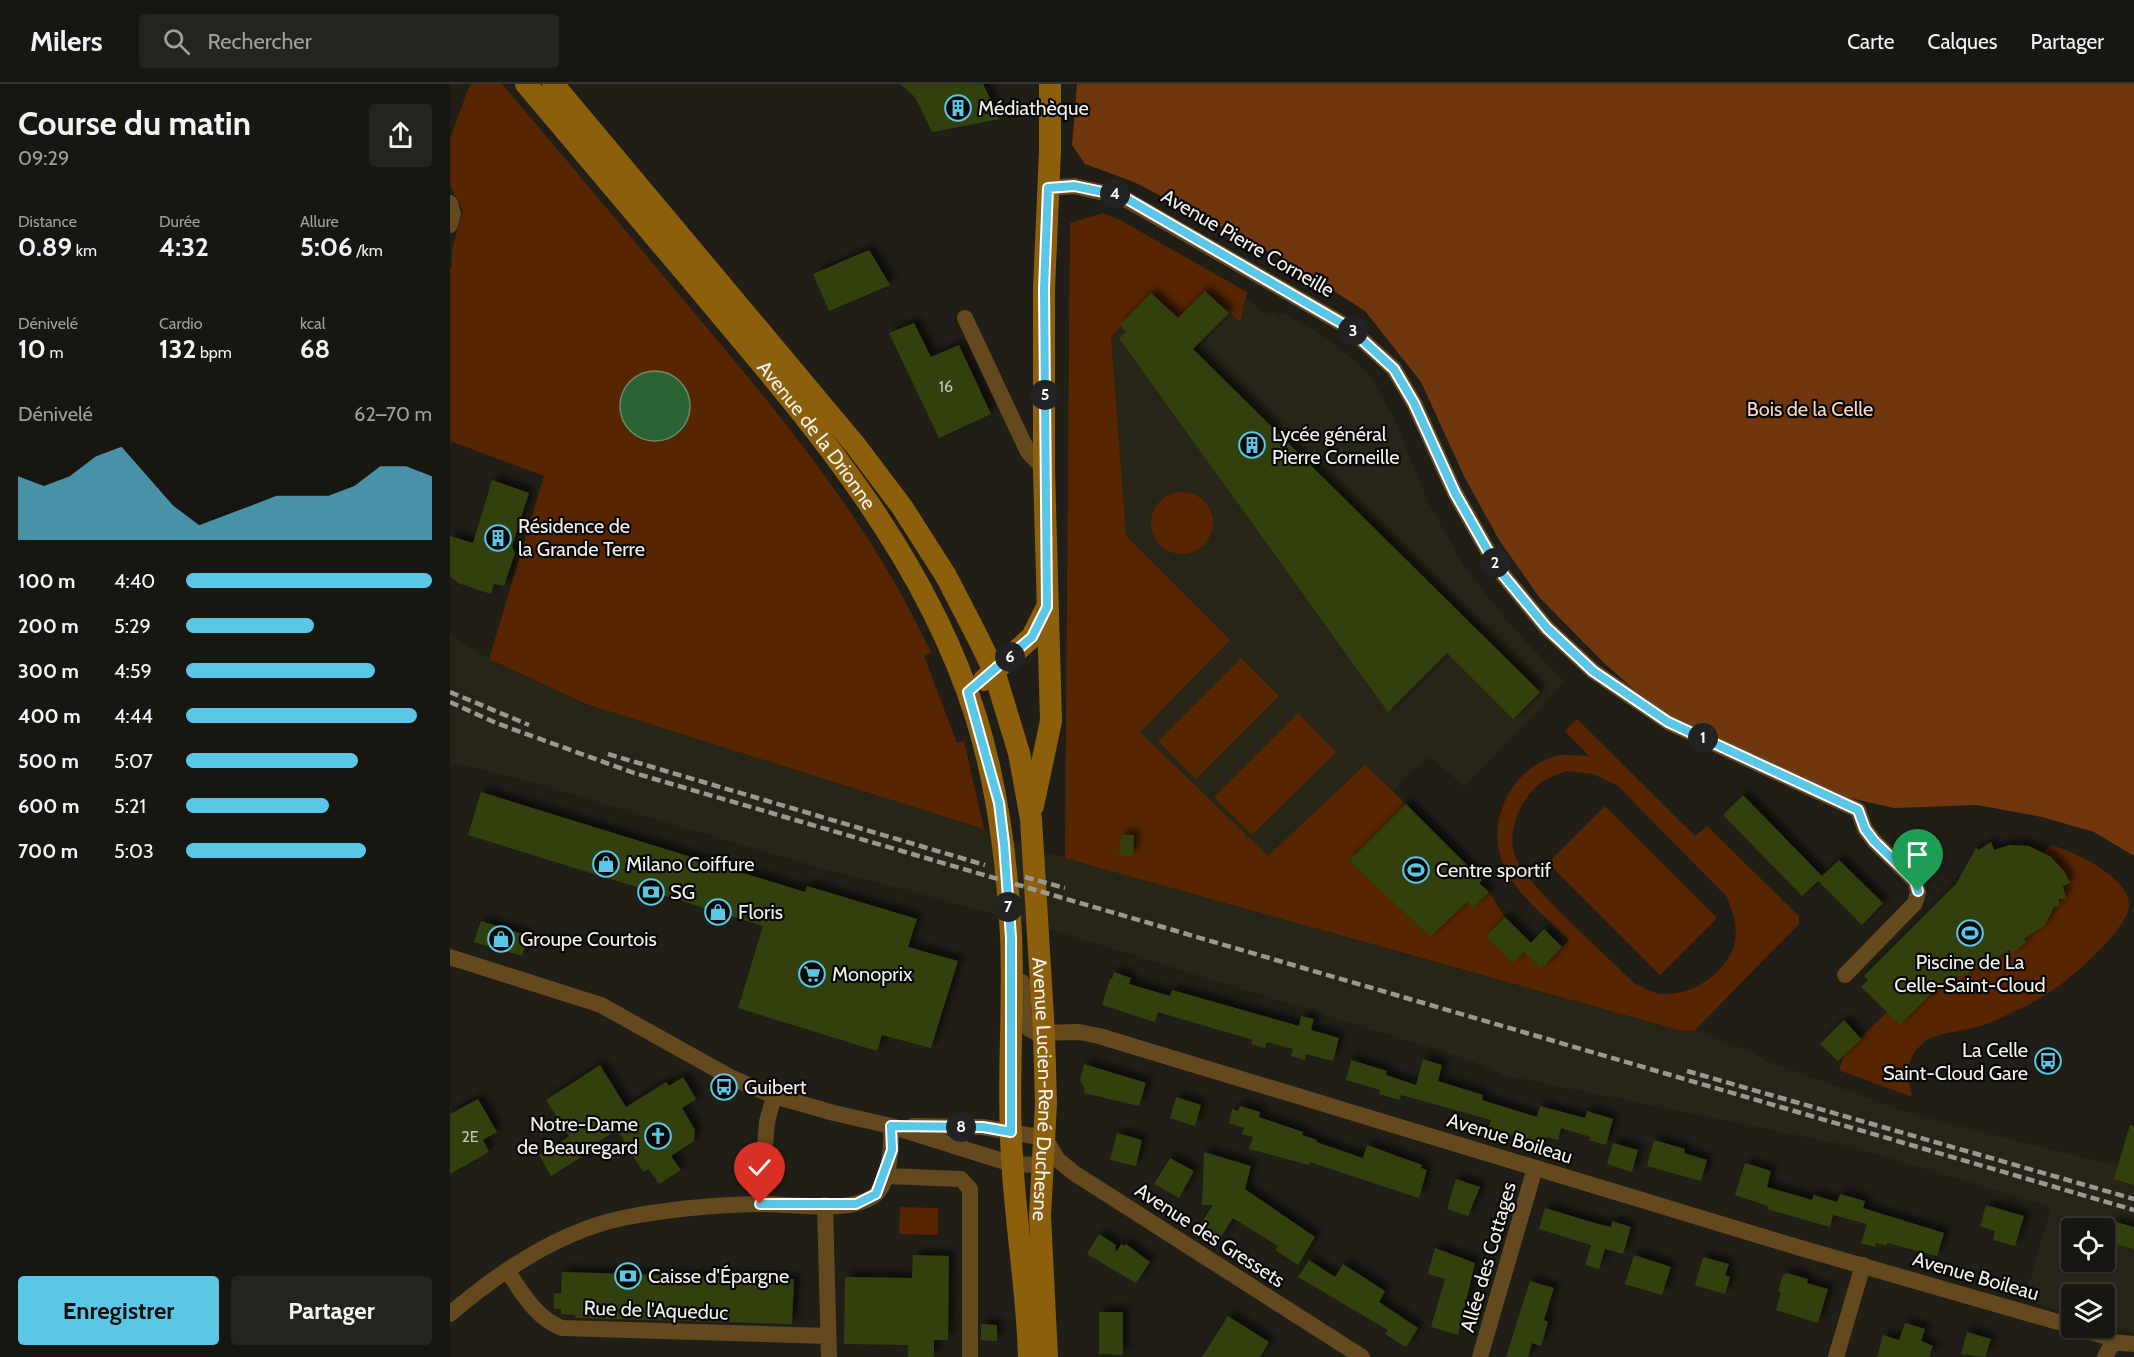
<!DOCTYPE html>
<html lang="fr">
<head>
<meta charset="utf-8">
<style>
	body { margin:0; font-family:Cabin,sans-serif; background:#25231f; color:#f1f3f6; height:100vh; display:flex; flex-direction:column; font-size:22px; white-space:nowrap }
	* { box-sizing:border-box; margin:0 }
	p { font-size:20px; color:#9f9f9f }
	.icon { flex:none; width:33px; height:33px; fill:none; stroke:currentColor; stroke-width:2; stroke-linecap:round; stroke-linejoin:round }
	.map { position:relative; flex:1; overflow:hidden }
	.panel { display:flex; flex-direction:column; background:#181611; width:450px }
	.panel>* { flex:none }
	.tools { position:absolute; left:1611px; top:1134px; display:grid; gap:12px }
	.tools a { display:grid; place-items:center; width:54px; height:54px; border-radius:6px; background:#181611; box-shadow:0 2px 4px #0004,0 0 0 2px #363531; font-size:30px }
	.pin { position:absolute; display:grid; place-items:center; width:51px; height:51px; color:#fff; margin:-62px -26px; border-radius:50% 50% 50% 0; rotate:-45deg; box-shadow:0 0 6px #0007 }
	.pin .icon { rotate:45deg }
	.km { position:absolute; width:30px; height:30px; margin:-15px; border-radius:50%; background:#222; color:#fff; font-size:16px; line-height:30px; text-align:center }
	.round { display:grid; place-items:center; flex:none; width:63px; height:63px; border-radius:6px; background:#25231f }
	.summary { display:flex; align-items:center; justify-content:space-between; height:102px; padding:0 18px }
	h1 { font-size:33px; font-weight:700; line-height:45px }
	.stats { display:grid; grid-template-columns:repeat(3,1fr); gap:9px; height:102px; padding:6px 18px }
	.stats div { display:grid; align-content:center }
	.stats b { font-size:26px; font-weight:700 }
	.stats small { font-size:16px; font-weight:400 }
	.stats p { font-size:16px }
	.chart { height:168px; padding:12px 18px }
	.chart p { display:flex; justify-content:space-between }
	.chart svg { width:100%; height:108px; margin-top:6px; fill:#5bc7e7; opacity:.7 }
	.primary-button { display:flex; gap:12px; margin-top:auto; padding:12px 18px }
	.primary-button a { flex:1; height:69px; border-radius:6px; background:#5bc7e7; color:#111; font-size:24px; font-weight:700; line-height:69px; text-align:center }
	.primary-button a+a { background:#25231f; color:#f1f3f6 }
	ul { padding:0 18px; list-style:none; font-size:20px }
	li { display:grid; grid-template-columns:96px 72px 1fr; align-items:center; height:45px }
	li i { height:15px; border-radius:8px; background:#5bc7e7 }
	header { display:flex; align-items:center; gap:36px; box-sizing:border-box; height:84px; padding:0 30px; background:#181611; border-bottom:2px solid #363531 }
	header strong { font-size:28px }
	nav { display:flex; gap:33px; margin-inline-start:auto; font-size:21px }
	.search { width:420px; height:54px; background:#25231f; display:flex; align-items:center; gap:15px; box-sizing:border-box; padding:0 21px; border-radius:6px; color:#9f9f9f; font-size:22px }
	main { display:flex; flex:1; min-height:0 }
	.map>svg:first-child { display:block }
	.built { fill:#272518; fill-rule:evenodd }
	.green { fill:#572500; fill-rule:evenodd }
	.forest { fill:#70370f }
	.water { fill:#2a6234; stroke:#668d6b; stroke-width:1.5 }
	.building { fill:#33400d; filter:url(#shadow) }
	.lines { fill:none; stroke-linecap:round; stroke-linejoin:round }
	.street { stroke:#64481e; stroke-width:16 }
	.secondary { stroke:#8c5f0d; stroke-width:22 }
	.rail { stroke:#9a9893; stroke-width:4.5; stroke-dasharray:9 4.5; stroke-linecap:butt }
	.route-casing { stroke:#fff; stroke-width:12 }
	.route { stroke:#5bc7e7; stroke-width:8 }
	.labels { text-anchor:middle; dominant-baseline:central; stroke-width:4.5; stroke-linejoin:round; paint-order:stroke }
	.number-label { font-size:16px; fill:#c2c4b4 }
	.poi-label { font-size:20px; fill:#f1f0ec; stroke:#090806; text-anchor:start }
	.street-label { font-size:20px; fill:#f1f0ec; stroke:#090806 }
	.park-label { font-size:20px; fill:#fad5c1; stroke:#090806 }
</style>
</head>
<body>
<header>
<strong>Milers</strong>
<div class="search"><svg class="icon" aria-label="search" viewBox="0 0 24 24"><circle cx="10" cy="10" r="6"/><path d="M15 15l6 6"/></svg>Rechercher</div>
<nav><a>Carte</a><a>Calques</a><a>Partager</a></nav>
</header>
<main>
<section class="panel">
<div class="summary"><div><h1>Course du matin</h1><p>09:29</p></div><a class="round"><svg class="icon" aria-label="share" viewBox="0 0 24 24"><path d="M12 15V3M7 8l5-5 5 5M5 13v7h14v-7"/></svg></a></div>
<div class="stats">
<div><p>Distance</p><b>0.89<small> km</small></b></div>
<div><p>Durée</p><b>4:32</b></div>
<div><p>Allure</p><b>5:06<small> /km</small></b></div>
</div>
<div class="stats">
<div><p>Dénivelé</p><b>10<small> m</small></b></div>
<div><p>Cardio</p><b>132<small> bpm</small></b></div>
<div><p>kcal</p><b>68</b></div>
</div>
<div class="chart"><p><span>Dénivelé</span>62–70 m</p>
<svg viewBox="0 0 160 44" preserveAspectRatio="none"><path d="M0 44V18L10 22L20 18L30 10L40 6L50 18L60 30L70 38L80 34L90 30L100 26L110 26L120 26L130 22L140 14L150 14L160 18V44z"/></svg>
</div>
<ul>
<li><b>100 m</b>4:40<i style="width:100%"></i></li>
<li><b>200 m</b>5:29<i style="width:52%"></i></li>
<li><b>300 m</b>4:59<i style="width:77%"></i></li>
<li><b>400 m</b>4:44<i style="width:94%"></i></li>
<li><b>500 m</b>5:07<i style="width:70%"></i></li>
<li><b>600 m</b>5:21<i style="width:58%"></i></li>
<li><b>700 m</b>5:03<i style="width:73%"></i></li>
</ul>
<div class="primary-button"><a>Enregistrer</a><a>Partager</a></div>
</section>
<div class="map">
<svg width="1684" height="1273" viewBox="0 0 1684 1273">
	<defs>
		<filter id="shadow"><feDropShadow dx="5.5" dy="-5.5" stdDeviation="3" flood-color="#0009"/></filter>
	</defs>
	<rect width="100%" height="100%" fill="#201e17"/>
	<path class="built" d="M653,129l17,7 127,72v7l20,18 6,-5 5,4 6,-3 46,27 37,32 27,45 34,85 36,64 46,59 55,57 -101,105 -35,-32 -107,105 -9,68 369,103 13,-1 61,24 8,6 145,53 225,57v163l-29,-9 -1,-30h-32l-1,20 -56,-17 13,-9 23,-81 -202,-61 -346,-71 -34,-15 -439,-137 -217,-57 -282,-84 -81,-20v-128l39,25 97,45 398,125 81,29 5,-635zM1622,1144h32v34h-32z"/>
	<path class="green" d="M20,0h32c64,75 127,151 190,226 92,109 178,213 239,342l-7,4 33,87 7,-2 20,88 -398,-125 -97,-45 55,-183 -94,-35v-173l2,-1c-2,-19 6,-38 11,-56l-13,-26v-46z
		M653,129l17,7 127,72 -7,30 -34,-31 -28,27 -27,-25 -40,44 15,199 104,104 -90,92 128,124 97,-91 41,39 -57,57 81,76 37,-35 6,6 16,-16 16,25 -19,19 27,27 11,-11 17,17 28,-29c-24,-24 -58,-49 -68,-82 -14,-43 15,-95 60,-103 9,-1 19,1 28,1l-24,-25 12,-12 118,117 12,-10 92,90v8l-104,106 -13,1 -617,-173 5,-635zM1117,687l26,3 25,12 108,110c6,13 12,30 9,45 -5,28 -38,52 -66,53 -13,1 -24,-5 -35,-11 -27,-27 -108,-97 -119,-127 -9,-28 7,-61 30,-76 7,-4 15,-6 22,-9z
		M701 439a31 31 0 1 1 62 0a31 31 0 1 1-62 0Z
		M791,574l38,38 -83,83 -38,-38z
		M848,629l38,39 -84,83 -38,-38z
		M1155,722l112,112 -57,57 -112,-112z
		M1601,761c22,6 81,33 78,62 -2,22 -57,71 -76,83 -12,8 -26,16 -40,22 -9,5 -19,9 -29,13 -15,5 -51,8 -61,18 -18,16 -16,33 -11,54l-73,-27 6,-17 42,-41 13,13 45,-45 20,-5 23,-11 38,-22 -2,-4c15,-7 25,-14 28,-31l7,-1v-7l7,-1 -3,-12 7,-3 -12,-20 -15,-12z
		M450,1123l38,1v27l-39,-1z"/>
	<path class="forest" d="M627,0h1057v772l-40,-24 -52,-15 -65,-12 -83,3 -57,-13 -169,-76 -64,-56 -65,-66 -40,-57 -34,-62 -44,-96 -56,-71 -73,-47 -158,-82 -49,-18 -13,-19z"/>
	<path class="water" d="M170 322a35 35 0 1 1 70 0a35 35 0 1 1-70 0Z"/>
	<path class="building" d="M450,0h83l17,35 -68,13 -17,-35z
		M419,166l21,35 -61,26 -16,-37z
		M755,207l24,22 -36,36 347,343 -27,27 -66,-66 -59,59 -269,-374 7,-6 -6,-7 31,-32 27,25z
		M464,239l17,34 28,-12 32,69 -52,24 -50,-105z
		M42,396l37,13 -17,53 3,7 -11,33 -10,-2 -3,10 -33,-11 -8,-7v-40l23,7z
		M31,708l324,100 2,-6 110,33 -9,28 50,14 -27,87 -49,-13 -5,16 -139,-43 25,-82 -295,-91z
		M1293,711l79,81 17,-16 44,43 -21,22 -44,-44 -16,15 -79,-81z
		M956,720l76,76 -3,3 10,9 -16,16 -6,-6 -37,35 -81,-76z
		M671,751h13l-1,21 -14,-1z
		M1541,758l3,8 15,-5 20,1 22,11 13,14 6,12 -7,3 3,13h-7v7l-5,1 -9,18 -21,14 2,3 -13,11 -4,-3 -21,14 -23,11 -20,5 -45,45 -39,-38 7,-7 -4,-4 92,-92 20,-36 3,2z
		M1055,833l26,26 13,-14 18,18 -21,22 -17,-17 -11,11 -27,-27z
		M31,837l48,15 -7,20 -48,-14z
		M664,888l17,6 -2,6 41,12 2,-6 127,36 2,-10 13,3 -3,11 28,8 -6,23 -27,-7 -1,6 -14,-4 2,-7 -26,-7 -2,6 -14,-4 2,-4 -95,-28 -3,10 -53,-17 8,-27 2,1z
		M1394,936l17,19 -23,22 -18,-17z
		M973,975l19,6 -4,16 45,14 -1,5 55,17 3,-11 45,12 2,-7 26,8 -7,26 -17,-5 2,-3 -30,-9 -3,12 -11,-3 -2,7 -34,-10v2l-23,-6 3,-10 -90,-25 -2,5 -20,-6 1,-4 -34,-10 5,-20 36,11 -1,4 30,10z
		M634,980l62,19 -7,23 -55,-13 1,-4 -5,-9z
		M150,981l26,42 40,-25 3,4 14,-9 13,22 -14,9 13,22 -1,11 -23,15 10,14 -22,14 -10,-15 -6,3 -26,-42 -35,22 3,3 -34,21 -12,-21 30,-19 -23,-36z
		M726,1013l25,8 -6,21 -25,-8z
		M28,1015l19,33 -14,8 6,12 -39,22v-60z
		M790,1022l20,6 -1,5 44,15 -1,3 15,5 -1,2 47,16 4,-13 55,20 -1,3 6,2 -8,28 -109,-36 -1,3 -60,-16 4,-12 -11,-3 2,-6 -15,-5 3,-14 6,2z
		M1680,1041l4,1v59l-20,-6z
		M667,1049l25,7 -6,26 -26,-6z
		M1204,1056l31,9 -1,4 23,7 -6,21 -54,-15z
		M1163,1059l25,7 -6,22 -25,-8z
		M754,1068l47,14 -6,23 70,48 -17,28 -23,-15 3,-4 -45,-28 -13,20 -20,-13 13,-20h-11z
		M720,1074l24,13 -15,27 -25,-14z
		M1295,1079l26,8 -4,16 45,13 2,-5 23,7 3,-8 25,7 -2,7 81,25 -7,23 -50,-13 -1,3 -10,-3 -1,4 -14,-4 6,-19 -34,-9 -3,12 -63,-18 1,-3 -33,-11z
		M1006,1095l24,8 -12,29 -21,-7z
		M1536,1121l38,11 -9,30 -22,-6 2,-9 -15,-5z
		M1095,1124l53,16 13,3 1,-6 19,6 -8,27 -18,-5 -6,20 -14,-4 6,-20 -52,-16z
		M1662,1137l22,6v22l-28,-8z
		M649,1150l17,11 -1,5 2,1 4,-7 4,2 1,-2 24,18 -14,21 -49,-29z
		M985,1164l40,15 -17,72 -27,-8 14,-48 -17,-5z
		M463,1171l36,1 -1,84h-14v17h-26v-12l-64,-1 1,-67 67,1z
		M1184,1171l37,12 -9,28 -37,-11z
		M1253,1173l26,7 -4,11 5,2 -5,17 -30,-9z
		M859,1176l26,17 8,-13 42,27 -6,11 39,26 -12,19 -21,-13 3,-4 -90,-53z
		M112,1188l232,7 -2,45 -216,-6 -1,-3 -14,-1v-5h-7v-15l7,-1z
		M1337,1189l21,6 -1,4 21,6 -10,34 -42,-13 5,-18 -3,-1 5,-16z
		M1080,1197l24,7 -10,32 4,2 -7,24 -9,-3 -4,14h-22z
		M649,1228h24v43l-24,-1z
		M778,1232l41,26 -9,15h-58z
		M1455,1239l20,6 -4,12 12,5 -4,11h-52l6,-22 16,5z
		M531,1240l16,1v16l-16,-1z
		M1517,1248l24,7 -6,18 -24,-3z"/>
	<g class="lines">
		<path class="street" d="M598,104l26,-2 48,11 226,130 46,42 20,34 41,90 33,58 16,25 43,52 46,43 75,51 190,88 7,19 9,12 41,40 3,11 -3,11 -70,72
			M0,119l3,11 -3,11
			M515,234l63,134 16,17
			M0,873l151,48 129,72 44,19 60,17 57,13 121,38 30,1
			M572,898l2,39 5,8 8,4 42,-1 20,4 698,211 275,79
			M463,1042l70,1 62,11 13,22 16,13 288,184
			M435,1092l76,3 9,10v168
			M310,1120l7,-82 7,-26
			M375,1121l4,152
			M58,1188c15,22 28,46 54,56l266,8
			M0,1230c49,-42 110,-83 173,-96 45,-9 91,-13 136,-14 32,-1 90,11 116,-9 15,-13 17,-51 16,-69
			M1625,1244l33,9 5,5 21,2
			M1030,1273l55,-189
			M1386,1273l27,-92
			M1655,1273l8,-15"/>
		<g class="secondary">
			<path id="s1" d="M76,0c65,77 130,153 194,230 103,122 207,247 256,403 22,71 31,144 35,218 3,67 -3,134 0,201 2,74 16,147 18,221"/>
			<path id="s2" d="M103,0l303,362 46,61 44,69 31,60 17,35 25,82 12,66 13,215 2,69 -6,113 7,141"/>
			<path d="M534,596l48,-43 14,-28"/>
			<path d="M583,722l18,-85 -7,-252v-180l6,-138v-67"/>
		</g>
		<path class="rail" d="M0,608l79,33
			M0,618l46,21 138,50 1500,437
			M158,670l377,111
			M575,793l40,11
			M1237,987l447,128"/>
	</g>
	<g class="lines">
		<g class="route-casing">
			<path id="route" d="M310,1120h96l20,-10 16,-44 -1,-24 92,1 28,5v-195l-7,-93 -5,-41 -31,-111 64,-55 15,-30 -3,-318 4,-101 26,-2 48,10 226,131 46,42 20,34 41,90 33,58 16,25 43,52 46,43 75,51 190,88 7,19 9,12 41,40 3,10"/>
		</g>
		<use href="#route" class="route"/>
	</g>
	<defs>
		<g id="building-ring" transform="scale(1.35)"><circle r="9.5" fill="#090806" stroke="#5bc7e7" stroke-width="1.5"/><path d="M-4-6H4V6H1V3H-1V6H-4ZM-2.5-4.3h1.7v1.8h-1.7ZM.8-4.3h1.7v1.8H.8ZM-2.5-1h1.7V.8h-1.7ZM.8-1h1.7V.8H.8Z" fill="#5bc7e7"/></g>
		<g id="shop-ring" transform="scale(1.35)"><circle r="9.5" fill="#090806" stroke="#5bc7e7" stroke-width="1.5"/><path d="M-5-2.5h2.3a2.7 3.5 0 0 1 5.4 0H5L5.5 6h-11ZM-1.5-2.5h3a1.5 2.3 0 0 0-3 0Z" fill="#5bc7e7"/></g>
		<g id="stadium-ring" transform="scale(1.35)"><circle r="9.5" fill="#090806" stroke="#5bc7e7" stroke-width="1.5"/><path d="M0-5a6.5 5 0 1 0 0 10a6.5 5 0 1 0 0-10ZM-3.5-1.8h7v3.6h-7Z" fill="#5bc7e7"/></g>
		<g id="bank-ring" transform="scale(1.35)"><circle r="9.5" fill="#090806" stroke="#5bc7e7" stroke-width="1.5"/><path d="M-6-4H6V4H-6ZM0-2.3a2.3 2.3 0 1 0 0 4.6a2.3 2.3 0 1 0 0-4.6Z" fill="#5bc7e7"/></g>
		<g id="supermarket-ring" transform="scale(1.35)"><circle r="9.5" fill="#090806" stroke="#5bc7e7" stroke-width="1.5"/><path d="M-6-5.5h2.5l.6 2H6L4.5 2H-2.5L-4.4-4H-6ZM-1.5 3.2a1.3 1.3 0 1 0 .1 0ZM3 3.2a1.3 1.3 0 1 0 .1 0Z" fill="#5bc7e7"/></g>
		<g id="bus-ring" transform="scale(1.35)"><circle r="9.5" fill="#090806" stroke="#5bc7e7" stroke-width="1.5"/><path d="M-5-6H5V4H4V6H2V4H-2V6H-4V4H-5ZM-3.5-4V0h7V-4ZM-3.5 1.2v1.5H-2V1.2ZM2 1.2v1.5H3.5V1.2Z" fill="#5bc7e7"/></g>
		<g id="church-ring" transform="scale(1.35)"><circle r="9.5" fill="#090806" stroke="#5bc7e7" stroke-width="1.5"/><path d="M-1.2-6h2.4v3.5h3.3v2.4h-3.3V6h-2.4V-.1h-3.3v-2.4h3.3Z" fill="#5bc7e7"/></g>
	</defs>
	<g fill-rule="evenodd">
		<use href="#building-ring" x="508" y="24"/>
		<use href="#building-ring" x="802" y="361"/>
		<use href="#building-ring" x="48" y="454"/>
		<use href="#shop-ring" x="156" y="780"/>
		<use href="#stadium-ring" x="966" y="786"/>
		<use href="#bank-ring" x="201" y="808"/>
		<use href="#shop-ring" x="268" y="828"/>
		<use href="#stadium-ring" x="1520" y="849"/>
		<use href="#shop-ring" x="51" y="855"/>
		<use href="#supermarket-ring" x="362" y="890"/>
		<use href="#bus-ring" x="1598" y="977"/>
		<use href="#bus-ring" x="274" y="1003"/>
		<use href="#church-ring" x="208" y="1052"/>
		<use href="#bank-ring" x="178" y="1192"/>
	</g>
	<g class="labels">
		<g class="number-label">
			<text x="496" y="302">16</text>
			<text x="20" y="1052">2E</text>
		</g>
		<g class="poi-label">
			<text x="528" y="24">Médiathèque</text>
			<text x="822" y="350">Lycée général<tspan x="822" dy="23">Pierre Corneille</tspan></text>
			<text x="68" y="442">Résidence de<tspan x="68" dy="23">la Grande Terre</tspan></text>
			<text x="176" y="780">Milano Coiffure</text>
			<text x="986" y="786">Centre sportif</text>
			<text x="220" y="808">SG</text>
			<text x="288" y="828">Floris</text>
			<text x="70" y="855">Groupe Courtois</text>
			<text x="1520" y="878" text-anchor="middle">Piscine de La<tspan x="1520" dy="23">Celle-Saint-Cloud</tspan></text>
			<text x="382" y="890">Monoprix</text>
			<text x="1578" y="966" text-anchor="end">La Celle<tspan x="1578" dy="23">Saint-Cloud Gare</tspan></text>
			<text x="294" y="1003">Guibert</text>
			<text x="188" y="1040" text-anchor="end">Notre-Dame<tspan x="188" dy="23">de Beauregard</tspan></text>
			<text x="198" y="1192">Caisse d'Épargne</text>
		</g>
		<g class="street-label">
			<text transform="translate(798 159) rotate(30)">Avenue Pierre Corneille</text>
			<text stroke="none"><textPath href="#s1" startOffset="456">Avenue de la Drionne</textPath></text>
			<text stroke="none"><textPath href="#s2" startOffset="1160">Avenue Lucien-René Duchesne</textPath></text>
			<text transform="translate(1060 1054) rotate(17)">Avenue Boileau</text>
			<text transform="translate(760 1151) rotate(33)">Avenue des Gressets</text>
			<text transform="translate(1038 1173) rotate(-74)">Allée des Cottages</text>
			<text transform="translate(1526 1192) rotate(16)">Avenue Boileau</text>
			<text transform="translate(206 1226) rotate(2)">Rue de l'Aqueduc</text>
		</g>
		<g class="park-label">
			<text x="1360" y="325">Bois de la Celle</text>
		</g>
	</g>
</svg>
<div class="tools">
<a><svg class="icon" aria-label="locate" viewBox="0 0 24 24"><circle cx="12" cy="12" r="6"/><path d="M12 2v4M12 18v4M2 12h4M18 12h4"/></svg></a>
<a><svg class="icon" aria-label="layers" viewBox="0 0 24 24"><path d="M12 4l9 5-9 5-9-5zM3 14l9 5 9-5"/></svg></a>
</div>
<div class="pin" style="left:1468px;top:807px;background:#1e9e55"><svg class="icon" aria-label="arrive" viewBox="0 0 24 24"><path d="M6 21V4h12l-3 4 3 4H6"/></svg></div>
<div class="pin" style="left:310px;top:1120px;background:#d93025"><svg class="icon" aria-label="check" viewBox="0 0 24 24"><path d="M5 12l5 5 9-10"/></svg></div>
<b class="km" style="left:1253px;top:654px">1</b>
<b class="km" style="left:1045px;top:479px">2</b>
<b class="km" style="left:903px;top:247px">3</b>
<b class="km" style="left:665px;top:110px">4</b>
<b class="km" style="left:595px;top:311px">5</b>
<b class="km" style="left:560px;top:573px">6</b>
<b class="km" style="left:558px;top:823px">7</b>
<b class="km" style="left:511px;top:1043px">8</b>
</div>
</main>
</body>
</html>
